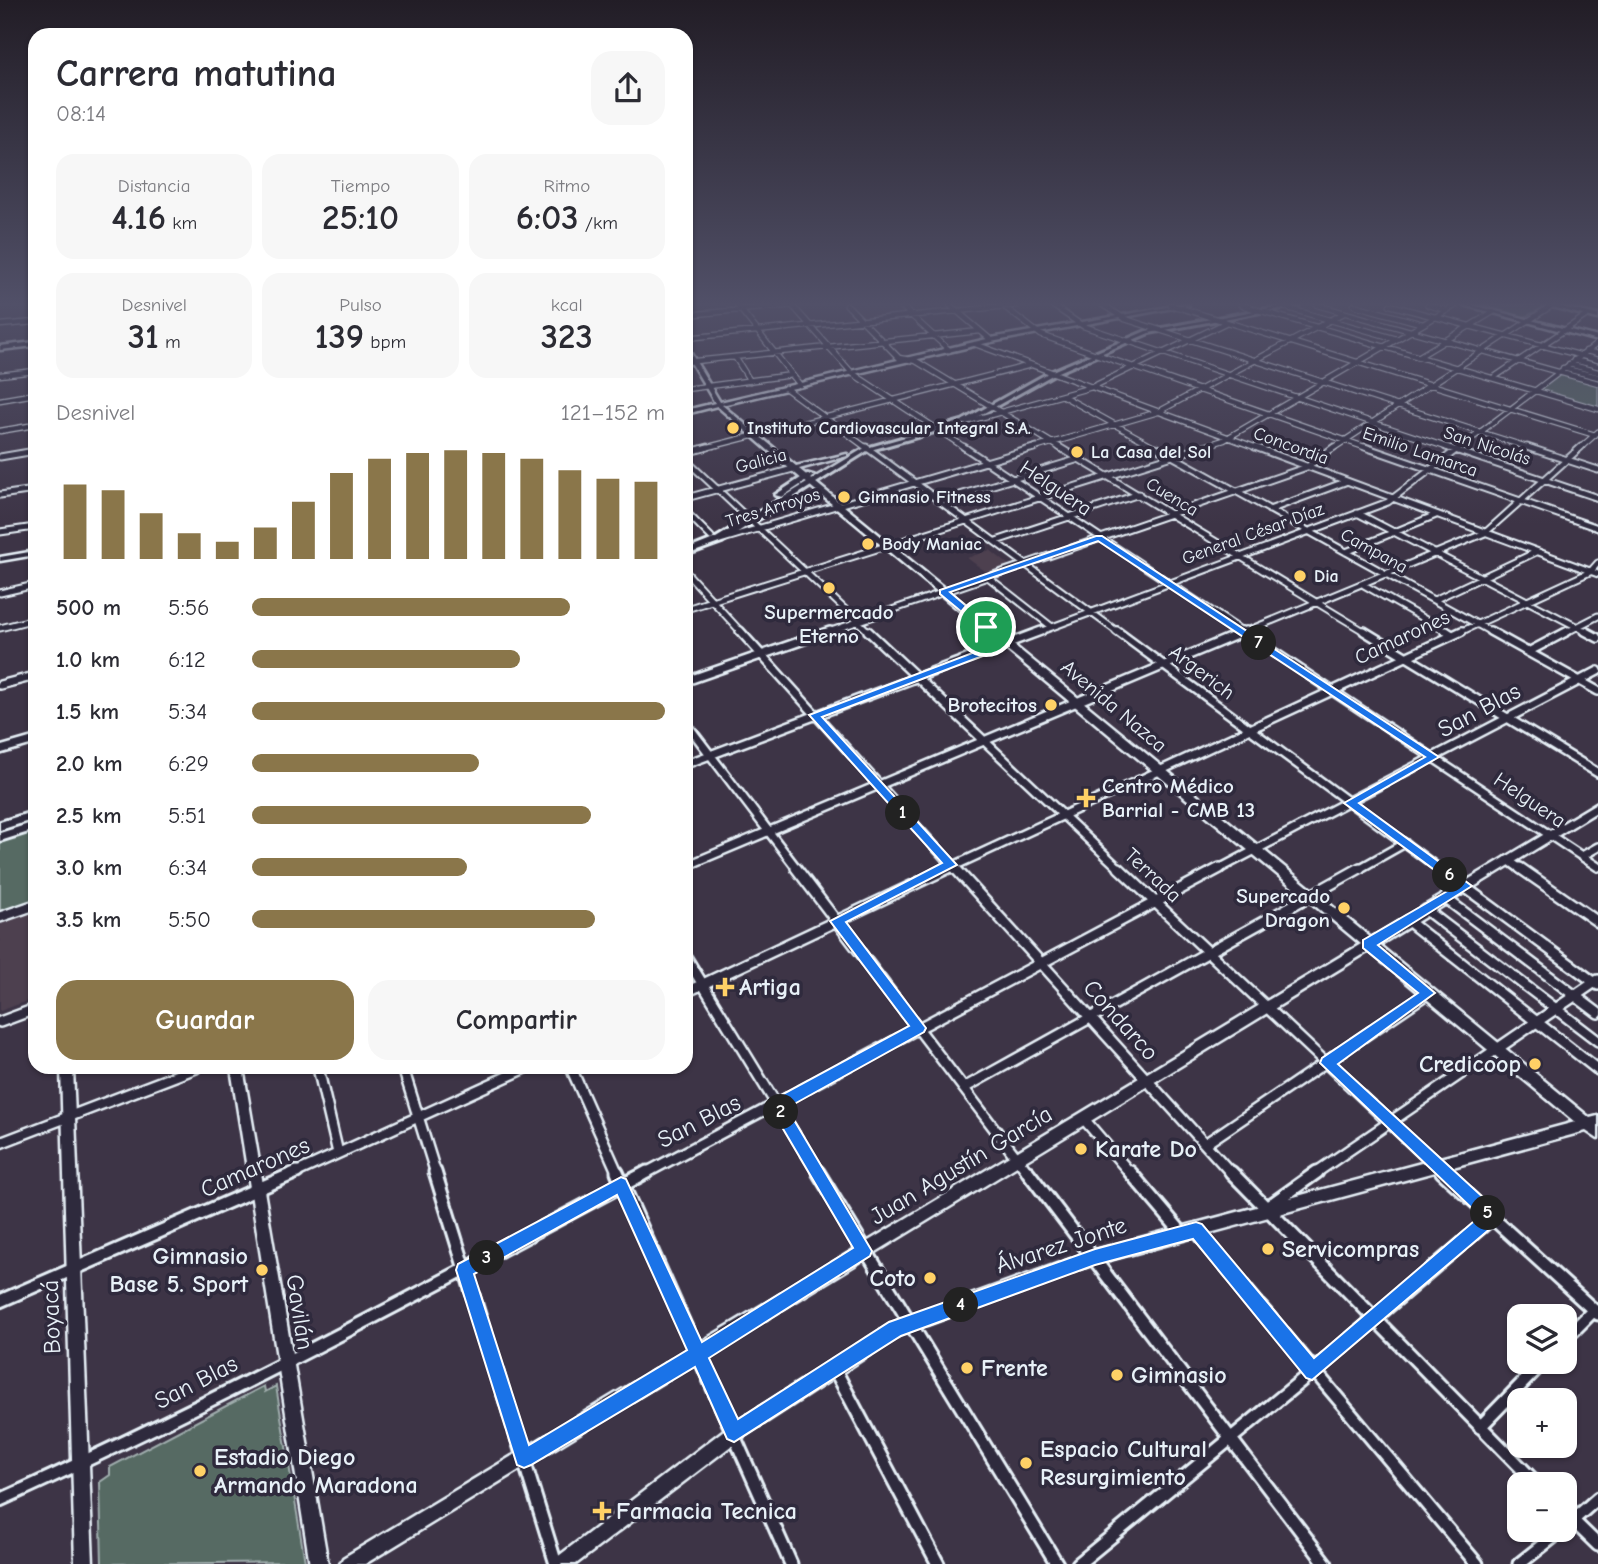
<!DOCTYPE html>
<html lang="es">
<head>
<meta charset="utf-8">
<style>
	body { margin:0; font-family:"Comic Neue",sans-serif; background:#f7f7f7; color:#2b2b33; height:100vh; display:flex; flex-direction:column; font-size:26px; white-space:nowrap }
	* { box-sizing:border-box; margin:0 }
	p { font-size:23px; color:#7c7c81 }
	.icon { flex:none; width:38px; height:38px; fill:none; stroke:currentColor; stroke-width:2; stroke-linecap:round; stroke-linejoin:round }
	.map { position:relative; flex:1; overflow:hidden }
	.side { position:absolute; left:28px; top:28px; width:665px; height:1046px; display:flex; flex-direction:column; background:#fff; border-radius:21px; box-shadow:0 2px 5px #0004 }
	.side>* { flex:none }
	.buttons { position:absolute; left:1507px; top:1304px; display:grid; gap:14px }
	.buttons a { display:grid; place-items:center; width:70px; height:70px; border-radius:14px; background:#fff; box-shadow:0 2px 5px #0004; font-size:35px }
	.pin { position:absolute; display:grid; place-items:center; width:60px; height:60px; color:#fff; margin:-30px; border:4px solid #fff; border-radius:50%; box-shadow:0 2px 7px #0007 }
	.km { position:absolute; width:35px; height:35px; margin:-18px; border-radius:50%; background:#222; color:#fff; font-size:19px; line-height:35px; text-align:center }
	.round { display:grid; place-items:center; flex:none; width:74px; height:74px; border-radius:21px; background:#f7f7f7 }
	.overview { display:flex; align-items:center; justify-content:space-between; height:119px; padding:0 28px }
	h1 { font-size:38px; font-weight:700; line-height:52px }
	.figures { display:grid; grid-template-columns:repeat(3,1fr); gap:10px; height:119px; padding:7px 28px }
	.figures div { display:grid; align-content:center; border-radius:18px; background:#f7f7f7; text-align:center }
	.figures b { font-size:35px; font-weight:700 }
	.figures small { font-size:19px; font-weight:400 }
	.figures p { font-size:19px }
	.chart { height:196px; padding:14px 28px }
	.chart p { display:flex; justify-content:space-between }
	.chart svg { width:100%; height:126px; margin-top:7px; stroke:#8a764a; stroke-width:6 }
	.action { display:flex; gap:14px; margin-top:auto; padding:14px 28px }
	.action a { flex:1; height:80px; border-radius:21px; background:#8a764a; color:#fff; font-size:28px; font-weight:700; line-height:80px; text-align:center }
	.action a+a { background:#f7f7f7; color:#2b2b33 }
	ul { padding:0 28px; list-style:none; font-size:23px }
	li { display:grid; grid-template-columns:112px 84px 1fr; align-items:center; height:52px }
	li i { height:18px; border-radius:9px; background:#8a764a }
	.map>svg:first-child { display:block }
	.built { fill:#4e4050 }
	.green { fill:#576a64; stroke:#a0aeae; stroke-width:2 }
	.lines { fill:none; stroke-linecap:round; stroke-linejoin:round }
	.street-far4-casing { stroke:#e8f1f8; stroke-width:7 }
	.street-far3-casing { stroke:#e8f1f8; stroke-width:9 }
	.street-far2-casing { stroke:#e8f1f8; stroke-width:12 }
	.street-far1-casing { stroke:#e8f1f8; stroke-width:14 }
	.street-casing { stroke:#e8f1f8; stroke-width:17 }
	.secondary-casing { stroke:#e8f1f8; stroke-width:5 }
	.primary-casing { stroke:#e8f1f8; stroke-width:6 }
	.street-far4 { stroke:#2f2a3d; stroke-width:4.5 }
	.street-far3 { stroke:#2f2a3d; stroke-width:5 }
	.street-far2 { stroke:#2f2a3d; stroke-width:7 }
	.street-far1 { stroke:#2f2a3d; stroke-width:9 }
	.street { stroke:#2f2a3d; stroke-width:11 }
	.secondary { fill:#2f2a3d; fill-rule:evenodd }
	.primary { fill:#2f2a3d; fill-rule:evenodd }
	.route { fill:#1a73e8; stroke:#fff; stroke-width:2; fill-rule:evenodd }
	.poi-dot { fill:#ffd166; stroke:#2f2a3d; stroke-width:2.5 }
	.labels { text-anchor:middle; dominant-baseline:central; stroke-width:7; stroke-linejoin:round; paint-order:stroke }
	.far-poi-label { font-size:18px; font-weight:bold; fill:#e8f1f8; stroke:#2f2a3d; text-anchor:start }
	.far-street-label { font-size:18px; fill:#e8f1f8; stroke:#2f2a3d }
	.street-label { font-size:21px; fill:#e8f1f8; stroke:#2f2a3d }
	.poi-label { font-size:21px; font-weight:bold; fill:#e8f1f8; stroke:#2f2a3d; text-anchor:end }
	.near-street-label { font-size:24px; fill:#e8f1f8; stroke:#2f2a3d }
	.near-poi-label { font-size:24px; font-weight:bold; fill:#e8f1f8; stroke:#2f2a3d; text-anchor:start }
</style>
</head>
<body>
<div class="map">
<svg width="1598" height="1564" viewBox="0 0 1598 1564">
	<rect width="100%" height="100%" fill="#3d3446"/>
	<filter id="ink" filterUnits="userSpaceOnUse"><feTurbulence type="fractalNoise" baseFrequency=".0143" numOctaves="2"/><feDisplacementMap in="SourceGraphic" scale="14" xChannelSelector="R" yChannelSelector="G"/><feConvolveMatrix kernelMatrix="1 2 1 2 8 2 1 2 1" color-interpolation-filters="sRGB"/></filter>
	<g filter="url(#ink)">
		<path class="built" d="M849,305h48l9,9 -43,5z
			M990,550l19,15 2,1 -22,8 -22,-16z
			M35,912v86l-35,13v-87z"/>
		<path class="green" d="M1472,305h68l4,2 -21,11z
			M1560,375l38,9v23l-58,-17z
			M35,828v73l-35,12v-74z
			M264,1386l1,6 11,-6 29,176 -203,2 -2,-82 10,-7v-8z"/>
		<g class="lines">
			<g class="street-far4-casing">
				<path id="street-far4" d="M737,305l63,80
					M792,305l60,68 115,76
					M847,305l52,53 17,3 146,88
					M900,305l49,45
					M950,305l41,35
					M1002,305l39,30 329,114
					M1052,305l31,21 369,123
					M1103,305l22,14 408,130
					M1171,305l424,130
					M1241,305l357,104
					M1317,305l281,78
					M1354,305l69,19
					M1390,305l208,55
					M1428,305l18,5
					M1284,307l113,32
					M686,315l108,-10
					M0,325l35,-3
					M686,338l331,-33
					M975,344l285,105
					M1586,351l12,3
					M735,357l15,24
					M1418,357l75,-45
					M1574,360l24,6
					M686,362l294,-31
					M1569,364l29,8
					M1563,368l35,9
					M0,375l35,-4
					M1493,378l94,-63
					M785,388l83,61
					M686,389l106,-14
					M1063,396l96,53
					M0,400l35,-6
					M965,422l127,-35 133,-64
					M0,431l35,-6
					M701,449l330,-84
					M1031,449l127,-37 186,-99
					M1195,449l29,-9 232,-135
					M1332,449l219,-143
					M1458,449l140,-106
					M1579,449l19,-17"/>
			</g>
			<g class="street-far3-casing">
				<path id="street-far3" d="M866,447l253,186
					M964,447l281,186
					M1059,447l308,186
					M1156,447l337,186
					M1255,447l343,127
					M1365,447l233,81
					M1446,447l152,51
					M1527,447l71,23
					M686,453l22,-6
					M0,457l35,-6
					M686,460l184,173
					M0,495l35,-5
					M686,498l107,-29
					M940,501l139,-42
					M1269,510l76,-28
					M686,512l25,25
					M1357,513l232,120
					M0,532l35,-5
					M723,539l314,-92
					M996,541l143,-47
					M1346,552l90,-37
					M686,572l56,61
					M988,577l64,50
					M1364,585l85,48
					M0,593l35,-8
					M1434,600l102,-48
					M686,609l515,-162
					M0,628l35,-9
					M825,633l482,-166 27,-20
					M1036,633l352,-131 72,-55
					M1242,633l243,-100 96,-86
					M1458,633l132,-61 8,-9
					M1565,633l33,-17"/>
			</g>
			<g class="street-far2-casing">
				<path id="street-far2" d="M740,631l216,239
					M868,631l253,239
					M1117,631l324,239
					M1242,631l356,236
					M1364,631l234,142
					M1446,631l6,4
					M1490,631l108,60
					M1585,631l13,7
					M1528,652l40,-21
					M686,681l144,-50
					M0,685l35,-9
					M686,723l112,147
					M0,750l35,-10
					M686,764l355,-133
					M1582,856l16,-9
					M1508,860l14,10
					M686,866l560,-235
					M945,870l517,-239
					M1217,870l381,-199
					M1357,870l48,-27"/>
			</g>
			<g class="street-far1-casing">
				<path id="street-far1" d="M796,868l233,306
					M955,868l277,306
					M1119,868l325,306
					M1439,868l159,117
					M1520,868l78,54
					M1445,898l153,115
					M1426,910l172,131
					M0,917l35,-12
					M1408,921l190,149
					M686,957l133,217
					M686,992l263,-124
					M0,1022l35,-13
					M318,1068l20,85
					M403,1068l33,106
					M571,1068l47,106
					M964,1088l396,-220
					M1083,1118l48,56
					M0,1143l196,-75
					M1205,1144l223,-151
					M293,1174l233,-106
					M644,1174l576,-306
					M1314,1174l284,-194"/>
			</g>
			<g class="street-casing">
				<path id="street" d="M435,1172l121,392
					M617,1172l174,392
					M818,1172l239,392
					M1028,1172l298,392
					M1130,1172l52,61
					M1231,1172l306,312
					M1442,1172l156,142
					M1265,1209l52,-37
					M1196,1230l281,334
					M0,1301l297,-129
					M1564,1340l30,-30
					M835,1370l103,194
					M1480,1427l63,-65
					M0,1500c220,-99 434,-214 647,-328
					M1564,1512l34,33
					M1564,1528l34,-30
					M1078,1564l235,-193 180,-154
					M1519,1564l43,-34"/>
			</g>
			<g class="secondary-casing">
				<path id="secondary" d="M1179,305h10l-198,37 -269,63 74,61 51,-12v2l-48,13 572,469 227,-136v9l-219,134 211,173 8,-2v23l-12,-8 -491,133 -195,71 -160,104 -164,125h-23l3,-6 172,-131 163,-103 204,-74 480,-128 -206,-171 -1004,613h-25l3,-6 1018,-614 -570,-474 -74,-64 -31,8v-4l29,-7 -29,-49v-6l3,2 31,52 271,-64z
					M1464,305h8l126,32v4z
					M1545,305h8l45,10v4z
					M35,342v4l-35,4v-4z
					M35,551v4l-35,6v-4z
					M61,1068h12l20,496h-18z
					M231,1068h12l85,496h-18z"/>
			</g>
			<g class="primary-casing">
				<path id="primary" d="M1287,305h12l-150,28 -95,41 -88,49 -99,28 -145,91 -36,13v-5l30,-12 147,-89 99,-28 88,-49 96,-41z
					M807,474l7,2 -32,21 -7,-2z
					M35,811v8l-35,11v-8z
					M35,822v8l-35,11v-8z"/>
			</g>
			<use href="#street-far4" class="street-far4"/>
			<use href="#street-far3" class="street-far3"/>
			<use href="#street-far2" class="street-far2"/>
			<use href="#street-far1" class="street-far1"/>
			<use href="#street" class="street"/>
			<use href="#secondary" class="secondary"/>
			<use href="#primary" class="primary"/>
		</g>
	</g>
	<linearGradient id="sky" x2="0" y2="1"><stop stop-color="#221d26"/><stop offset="0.58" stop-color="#515068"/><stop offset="1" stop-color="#515068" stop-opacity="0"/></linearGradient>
	<rect width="1598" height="524" fill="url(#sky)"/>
	<path class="route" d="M1096,536h6l337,221 -80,46 113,83 -94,59 57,48 -97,71 160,147v11l-186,158 -6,-2 -113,-139 -98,26 -194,71 -167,106 -7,-3 -32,-72 -164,98 -7,3 -7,-3 -61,-195 2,-6 163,-87 5,2 76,163 151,-94 -84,-143 3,-5 137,-74 -79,-105 112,-58 -133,-148 190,-72 -59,-49v-4zM1098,541l327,216 -81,46 112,83 -93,54v8l55,45 -96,65 -2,5 160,153 -166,142 -112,-134 -6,-2 -101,27 -206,73 -151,97 -29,-61 161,-102 2,-5 -85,-143 137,-76 2,-4 -80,-106 111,-57 -135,-148 187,-71v-4l-59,-50zM617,1195l70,155 -158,95 -55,-171z"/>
	<g class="poi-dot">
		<circle cx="733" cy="428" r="7"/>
		<circle cx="1077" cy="452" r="7"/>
		<circle cx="844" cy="497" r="7"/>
		<circle cx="868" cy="544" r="7"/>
		<circle cx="1300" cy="576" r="7"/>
		<circle cx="829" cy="588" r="7"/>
		<circle cx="1051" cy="705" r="7"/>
		<path d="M1082.5 787.5h7v7h7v7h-7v7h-7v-7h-7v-7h7z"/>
		<circle cx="1344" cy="908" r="7"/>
		<path d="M721.5 976.5h7v7h7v7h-7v7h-7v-7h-7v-7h7z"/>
		<circle cx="1535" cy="1064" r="7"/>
		<circle cx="1081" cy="1149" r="7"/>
		<circle cx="1268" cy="1249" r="7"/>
		<circle cx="262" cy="1270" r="7"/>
		<circle cx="930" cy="1278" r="7"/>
		<circle cx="967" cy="1368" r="7"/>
		<circle cx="1117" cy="1375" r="7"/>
		<circle cx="1026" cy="1463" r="7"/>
		<circle cx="200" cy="1471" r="7"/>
		<path d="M598.5 1500.5h7v7h7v7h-7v7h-7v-7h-7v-7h7z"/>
	</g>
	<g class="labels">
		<g class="far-poi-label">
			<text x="747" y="428">Instituto Cardiovascular Integral S.A.</text>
			<text x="1091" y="452">La Casa del Sol</text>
			<text x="858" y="497">Gimnasio Fitness</text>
			<text x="882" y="544">Body Maniac</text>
			<text x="1314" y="576">Dia</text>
		</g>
		<g class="far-street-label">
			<text transform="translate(1291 446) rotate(20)">Concordia</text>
			<text transform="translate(1487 446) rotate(18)">San Nicolás</text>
			<text transform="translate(1420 452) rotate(19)">Emilio Lamarca</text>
			<text transform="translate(761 461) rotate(-15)">Galicia</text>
			<text transform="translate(1172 497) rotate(31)">Cuenca</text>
			<text transform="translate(773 508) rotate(-17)">Tres Arroyos</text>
			<text transform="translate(1253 534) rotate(-20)">General César Díaz</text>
			<text transform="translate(1374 551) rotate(29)">Campana</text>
		</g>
		<g class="street-label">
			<text transform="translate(1056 488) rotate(34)">Helguera</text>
			<text transform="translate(1402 637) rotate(-25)">Camarones</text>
			<text transform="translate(1202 672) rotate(37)">Argerich</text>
			<text transform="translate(1114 706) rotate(40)">Avenida Nazca</text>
			<text transform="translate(1530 800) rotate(34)">Helguera</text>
			<text transform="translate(1153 875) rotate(43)">Terrada</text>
		</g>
		<g class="poi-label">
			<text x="829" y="612" text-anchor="middle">Supermercado<tspan x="829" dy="24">Eterno</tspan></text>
			<text x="1037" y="705">Brotecitos</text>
			<text x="1102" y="786" text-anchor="start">Centro Médico<tspan x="1102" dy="24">Barrial - CMB 13</tspan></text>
			<text x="1330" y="896">Supercado<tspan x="1330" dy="24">Dragon</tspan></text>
		</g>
		<g class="near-street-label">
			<text transform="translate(1479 710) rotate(-28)">San Blas</text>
			<text transform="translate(1121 1020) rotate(48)">Condarco</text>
			<text transform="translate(699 1121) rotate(-27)">San Blas</text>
			<text transform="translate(961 1165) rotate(-31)">Juan Agustín García</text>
			<text transform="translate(255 1167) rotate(-24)">Camarones</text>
			<text transform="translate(1061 1245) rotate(-18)">Álvarez Jonte</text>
			<text transform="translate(300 1312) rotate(81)">Gavilán</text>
			<text transform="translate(51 1317) rotate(-92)">Boyacá</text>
			<text transform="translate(196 1382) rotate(-27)">San Blas</text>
		</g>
		<g class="near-poi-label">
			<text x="739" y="987">Artiga</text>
			<text x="1521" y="1064" text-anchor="end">Credicoop</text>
			<text x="1095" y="1149">Karate Do</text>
			<text x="1282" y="1249">Servicompras</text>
			<text x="248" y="1256" text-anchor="end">Gimnasio<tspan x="248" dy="28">Base 5. Sport</tspan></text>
			<text x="916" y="1278" text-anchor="end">Coto</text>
			<text x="981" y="1368">Frente</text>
			<text x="1131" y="1375">Gimnasio</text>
			<text x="1040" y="1449">Espacio Cultural<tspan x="1040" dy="28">Resurgimiento</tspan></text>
			<text x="214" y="1457">Estadio Diego<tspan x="214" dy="28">Armando Maradona</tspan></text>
			<text x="616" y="1511">Farmacia Tecnica</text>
		</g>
	</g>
</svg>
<div class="buttons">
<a><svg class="icon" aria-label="layers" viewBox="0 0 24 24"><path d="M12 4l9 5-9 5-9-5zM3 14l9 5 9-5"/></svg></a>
<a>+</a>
<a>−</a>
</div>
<div class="pin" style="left:986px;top:627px;background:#1e9e55"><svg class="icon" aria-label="arrive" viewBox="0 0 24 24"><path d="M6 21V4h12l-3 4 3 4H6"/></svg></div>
<b class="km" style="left:903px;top:813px">1</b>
<b class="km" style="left:781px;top:1112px">2</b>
<b class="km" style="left:487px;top:1258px">3</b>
<b class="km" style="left:961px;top:1305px">4</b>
<b class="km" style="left:1488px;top:1213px">5</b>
<b class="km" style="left:1450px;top:875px">6</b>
<b class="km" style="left:1259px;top:643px">7</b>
<section class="side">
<div class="overview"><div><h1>Carrera matutina</h1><p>08:14</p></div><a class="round"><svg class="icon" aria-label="share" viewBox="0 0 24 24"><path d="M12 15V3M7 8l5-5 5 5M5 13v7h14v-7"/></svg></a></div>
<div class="figures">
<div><p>Distancia</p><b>4.16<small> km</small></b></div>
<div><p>Tiempo</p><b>25:10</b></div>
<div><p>Ritmo</p><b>6:03<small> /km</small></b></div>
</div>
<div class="figures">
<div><p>Desnivel</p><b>31<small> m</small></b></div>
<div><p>Pulso</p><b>139<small> bpm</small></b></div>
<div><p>kcal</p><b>323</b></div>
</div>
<div class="chart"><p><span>Desnivel</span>121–152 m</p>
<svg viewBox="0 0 160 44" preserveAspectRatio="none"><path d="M5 44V18M15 44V20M25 44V28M35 44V35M45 44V38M55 44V33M65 44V24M75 44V14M85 44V9M95 44V7M105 44V6M115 44V7M125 44V9M135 44V13M145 44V16M155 44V17"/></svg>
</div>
<ul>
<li><b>500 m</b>5:56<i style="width:77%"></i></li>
<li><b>1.0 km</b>6:12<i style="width:65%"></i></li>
<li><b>1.5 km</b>5:34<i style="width:100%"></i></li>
<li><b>2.0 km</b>6:29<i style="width:55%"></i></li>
<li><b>2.5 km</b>5:51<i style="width:82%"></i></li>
<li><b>3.0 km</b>6:34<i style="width:52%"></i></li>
<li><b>3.5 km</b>5:50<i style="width:83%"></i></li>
</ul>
<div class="action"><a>Guardar</a><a>Compartir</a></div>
</section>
</div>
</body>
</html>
